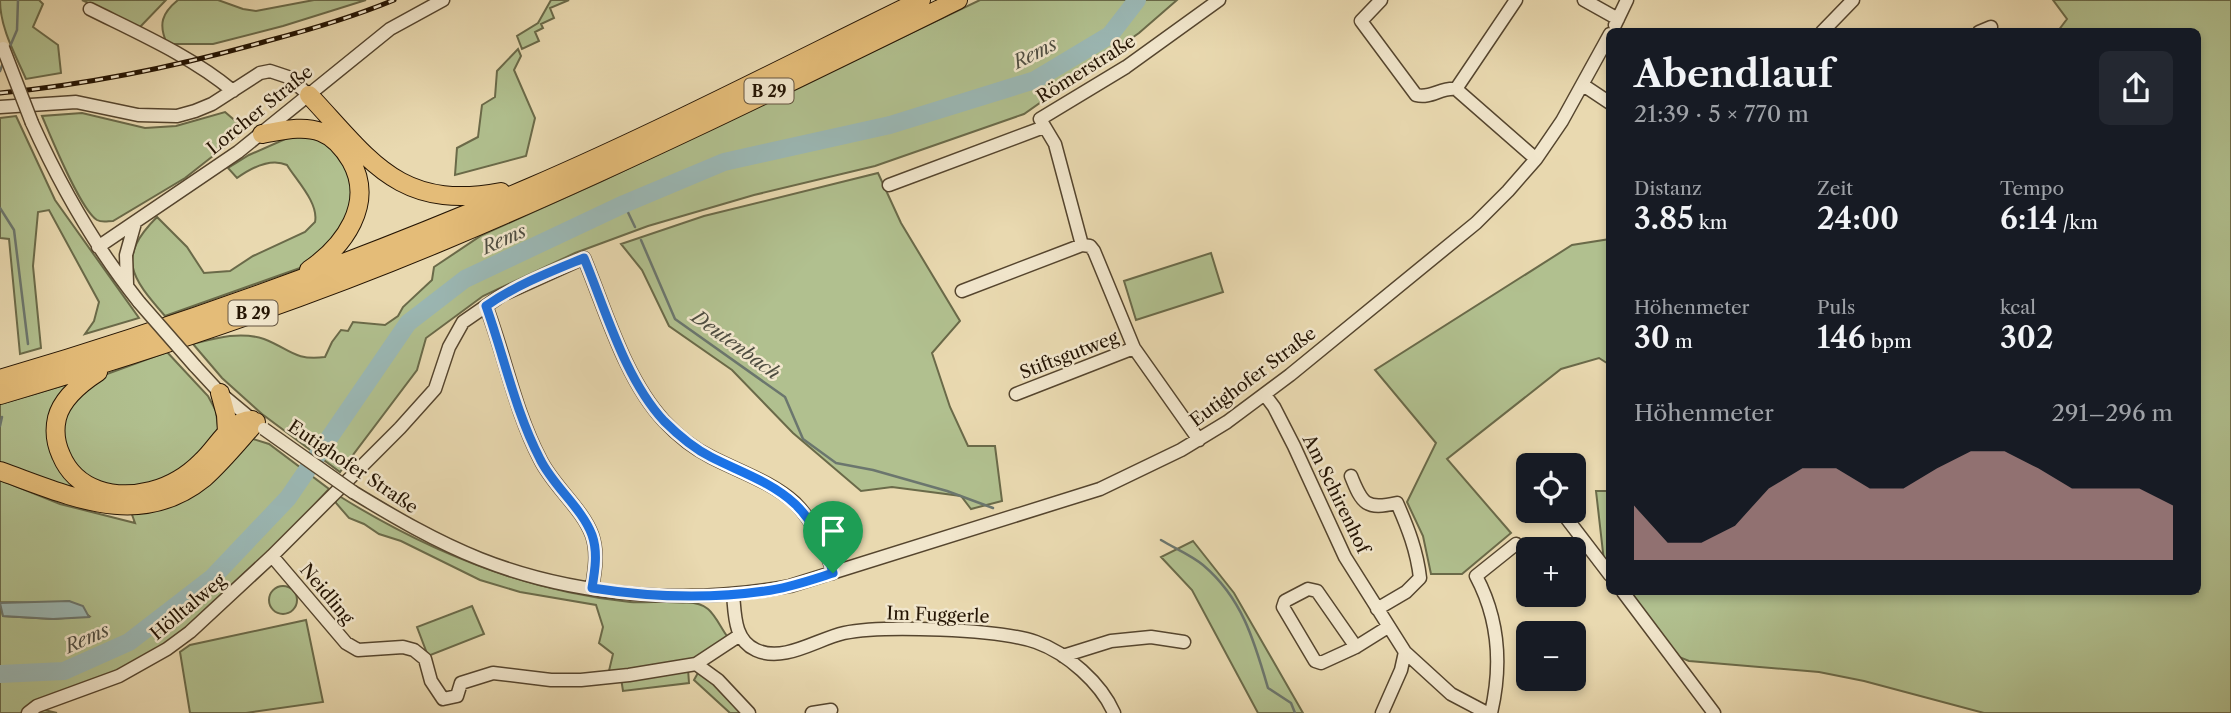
<!DOCTYPE html>
<html lang="de">
<head>
<meta charset="utf-8">
<style>
	body { margin:0; font-family:"Libre Caslon Text",serif; background:#242831; color:#f1f3f6; height:100vh; display:flex; flex-direction:column; font-size:26px; white-space:nowrap }
	* { box-sizing:border-box; margin:0 }
	p { font-size:23px; color:#9ea1a6 }
	.icon { flex:none; width:38px; height:38px; fill:none; stroke:currentColor; stroke-width:2; stroke-linecap:round; stroke-linejoin:round }
	.map { position:relative; flex:1; overflow:hidden }
	.drawer { position:absolute; left:1606px; top:28px; width:595px; height:567px; display:flex; flex-direction:column; background:#171b24; border-radius:10px; box-shadow:0 4px 10px #0003 }
	.drawer>* { flex:none }
	.tools { position:absolute; left:1516px; top:453px; display:grid; gap:14px }
	.tools a { display:grid; place-items:center; width:70px; height:70px; border-radius:10px; background:#171b24; box-shadow:0 4px 10px #0003; font-size:35px }
	.pin { position:absolute; display:grid; place-items:center; width:60px; height:60px; color:#fff; margin:-72px -30px; border-radius:50% 50% 50% 0; rotate:-45deg; box-shadow:0 0 7px #0007 }
	.pin .icon { rotate:45deg }
	.round { display:grid; place-items:center; flex:none; width:74px; height:74px; border-radius:10px; background:#242831 }
	.head { display:flex; align-items:center; justify-content:space-between; height:119px; padding:0 28px }
	h1 { font-size:38px; font-weight:600; line-height:52px }
	.metrics { display:grid; grid-template-columns:repeat(3,1fr); gap:10px; height:119px; padding:7px 28px }
	.metrics div { display:grid; align-content:center }
	.metrics b { font-size:30px; font-weight:600 }
	.metrics small { font-size:19px; font-weight:400 }
	.metrics p { font-size:19px }
	.chart { height:196px; padding:14px 28px }
	.chart p { display:flex; justify-content:space-between }
	.chart svg { width:100%; height:126px; margin-top:7px; fill:#c59692; opacity:.7 }
	.map>svg:first-child { display:block }
	.green { fill:#b1c08f; stroke:#6a6a49; stroke-width:2 }
	.water { fill:#9bb8b5; stroke:#6b766e; stroke-width:2 }
	.lines { fill:none; stroke-linecap:round; stroke-linejoin:round }
	.stream { stroke:#6b766e; stroke-width:2.5 }
	.river { stroke:#9bb8b5; stroke-width:18 }
	.minor-casing { stroke:#55452e; stroke-width:15 }
	.highway-casing { stroke:#241403; stroke-width:20 }
	.minor { stroke:#f1e6cc; stroke-width:12 }
	.highway { stroke:#e4bc78; stroke-width:18 }
	.rail-casing { stroke:#241403; stroke-width:5 }
	.rail { stroke:#f1e6cc; stroke-width:2.5; stroke-dasharray:8; stroke-linecap:butt }
	.minor-bridge-casing { stroke:#55452e; stroke-width:15; stroke-linecap:butt }
	.minor-bridge { stroke:#f1e6cc; stroke-width:12 }
	.route-casing { stroke:#fff; stroke-width:14 }
	.route { stroke:#1a73e8; stroke-width:9 }
	.labels { text-anchor:middle; dominant-baseline:central; stroke-width:5; stroke-linejoin:round; paint-order:stroke }
	.shield { fill:#f1e6cc; stroke:#62533f; stroke-width:2 }
	.shield-label { font-size:16px; font-weight:bold; fill:#241403 }
	.street-label { font-size:18px; fill:#241403; stroke:#f1e6cc }
	.water-label { font-size:19px; font-style:italic; fill:#4e4d41; stroke:#f1e6cc }
</style>
</head>
<body>
<div class="map">
<svg width="2231" height="713" viewBox="0 0 2231 713">
	<rect width="100%" height="100%" fill="#e9d9b0"/>
	<filter id="stains"><feTurbulence type="fractalNoise" baseFrequency=".00286" numOctaves="4"/><feColorMatrix values="0 0 0 0 .2 0 0 0 0 .09 0 0 0 0 .02 0 0 0 .5 -.17"/></filter>
	<radialGradient id="worn" r=".72"><stop offset=".6" stop-color="#630" stop-opacity="0"/><stop offset="1" stop-color="#630" stop-opacity=".3"/></radialGradient>
	<path class="green" d="M0,0h39l4,4 -10,23 25,18 3,28 -35,6c-11,-25 -26,-51 -26,-79z
		M82,0h84l-26,27z
		M178,0h40l25,9 13,2 58,-11h52l-83,26 -70,18h-46c-9,-20 -5,-31 11,-44z
		M551,0h18l-19,8 4,10 -13,6 2,4 -8,4 4,9 -17,8 -5,-13 21,-13z
		M980,0h197l-38,33 -115,81 -149,52 -121,29 -106,31 -73,27 -92,43 -57,42 -9,32 -77,102 -78,-58 -40,-36 -29,-34c23,-6 47,-13 71,-5 26,10 30,22 61,18l7,-15 9,-12 7,1 5,-9 32,3 13,-9 5,-9 29,-27 2,-13 48,-32 120,-54z
		M2053,0h178v713h-247l-120,-32 -45,-9 -130,-11 -10,-4 -51,-65h570v-560l-140,-1 9,-12z
		M518,49l3,7 -7,14 21,48 -9,38 -71,19 2,-27 21,-11 4,-32 13,-8 2,-26z
		M225,112l21,18 -61,48 -72,43c-5,0 -11,2 -16,-1 -17,-11 -46,-83 -55,-104l40,-3 63,15 31,-2z
		M16,116l39,84 84,118 -54,16 9,-13 5,-19 -50,-92 -11,2 -5,54 8,82 -21,6 -11,-115 -9,-1v-120z
		M292,136h17l18,7 19,22 7,27 -3,21 -26,37 -24,18 -135,48c-34,-39 -49,-58 -8,-99l30,30 17,26 26,-2 23,-15 52,-24 10,-10c4,-19 -19,-42 -28,-57 -17,-8 -36,3 -50,13l-9,-10 21,-13z
		M878,173l23,50 59,98 -28,32 18,54 18,39h27l7,55 -31,8 -10,-13 -69,-9 -31,4 -68,-58 -61,-63 -63,-44 -27,-56 -21,-26 83,-28z
		M1610,239v126l-11,-7 -38,11 -114,90 64,74 -49,41h-31l-8,-38 -16,-34 29,-59 -61,-73 197,-125z
		M1211,253l12,39 -87,28 -12,-39z
		M167,352l41,44 8,15 2,17 -3,13 -16,17 -40,24 -37,7 -38,-11 -21,-30 1,-39 32,-31z
		M71,383l-19,59 59,59 -111,-35v-62z
		M250,438l19,6 60,45 -67,72 -62,56 -42,34 -118,58 17,4h-57v-110l3,13 50,3 36,-3 -20,-15 -14,2 -55,-1v-122l60,24 75,19 -5,-14z
		M1596,491h14v77l-6,-7z
		M336,494c89,56 188,97 294,108 19,2 64,-6 78,7 8,7 13,19 19,27l-19,18 -17,9 -83,12 5,-21 -14,-11 4,-16 -7,-22 -76,-13 -40,-12 -79,-39 -22,-7 -15,-10 -15,-6 -13,-15z
		M1193,541l41,52 69,120h-45l-66,-123 -31,-33z
		M269 600a14 14 0 1 1 28 0a14 14 0 1 1-28 0Z
		M472,606l12,28 -56,22 -11,-29z
		M306,620l17,82 -77,11h-56l-10,-61 10,-7z
		M688,669l1,14 -66,8 -2,-13z
		M699,671l21,16 25,26h-15l-36,-33z"/>
	<path class="water" d="M69,601l14,5 6,11 -36,2 -50,-3 -3,-13z"/>
	<g class="lines">
		<path class="stream" d="M8,51l9,-21 1,-30
			M0,71l3,-8
			M624,204l11,23
			M0,208l14,22 14,114
			M641,240l34,79 110,78 18,42 33,24 37,7 74,21 46,17
			M0,426l2,-9
			M1161,540c13,8 30,15 42,25 39,33 51,75 65,123l23,15 4,10"/>
		<path class="river" d="M0,674l64,-3 65,-29 83,-64 76,-80 120,-175 57,-44 159,-75 100,-42 166,-37 145,-45 75,-45 27,-35"/>
		<g class="minor-casing">
			<path id="minor" d="M1381,0l-20,21 55,74c15,4 25,-8 40,-6l80,70
				M1584,0l34,19
				M90,9c48,24 101,47 143,82
				M1615,25l12,-25
				M1822,32l31,-32
				M1979,32l12,-5
				M1583,85l27,18
				M1456,89l60,-89
				M0,107l76,-5 62,13 39,1 18,-5 17,-7 48,-31 10,-2 18,6 21,18
				M32,123c29,64 63,124 107,179
				M889,185l155,-58
				M1082,245l8,1 4,5 40,97 65,92
				M98,247l140,-95 152,-123 53,-29
				M127,284l-1,-29 9,-32
				M962,291l120,-46 -27,-101 -15,-25 86,-52 93,-67
				M486,306c19,50 29,105 54,153 13,27 42,49 52,76 6,17 3,35 0,53
				M195,366l25,27 36,30
				M1016,394l118,-46
				M1265,395l9,12 20,39 51,111 60,95 46,42 36,19
				M1351,476c11,28 15,34 46,27 11,25 20,48 23,75l-14,14 -29,17
				M353,492c41,25 82,49 127,67 96,38 209,46 310,27l310,-97 81,-39 46,-28 63,-47 186,-152 32,-32 28,-32 26,-38 48,-87
				M1561,511l49,64
				M272,556l74,87 12,7 45,-3 11,3 11,9 6,22 12,18 14,-3 4,-13 32,-10 58,7h30l48,-5 67,-11 44,-29
				M1623,592l91,121
				M733,594c2,21 1,46 23,56 28,13 61,-11 88,-17 39,-8 154,-4 192,9 31,11 65,41 78,71
				M1356,647l-39,-56 -9,-2 -23,12 -2,6 32,54 6,2 35,-16 32,-20
				M1063,656l48,-15 40,-4 33,5
				M696,664l22,16 31,33
				M28,713l9,-7 82,-30 48,-27 23,-17 82,-76 128,-128 35,-39 14,-42 14,-25 39,-27 82,-37c22,53 41,121 80,163 13,14 29,27 47,36 27,14 61,25 84,46 18,18 32,47 38,70
				M812,713l19,-3
				M1382,713l19,-43 4,-18
				M1491,713c11,-47 8,-94 -15,-137l40,-32"/>
		</g>
		<g class="highway-casing">
			<path id="highway" d="M309,95c62,66 90,116 192,97
				M262,134c19,-3 40,-9 59,-2 13,5 23,17 30,29 24,43 -7,85 -42,109
				M98,372c-17,11 -36,26 -41,46 -3,13 -1,26 4,37 15,36 54,45 90,36 19,-5 36,-15 50,-29 17,-15 27,-41 51,-42
				M0,379c181,-53 358,-118 531,-192 132,-57 261,-124 390,-187
				M220,393l6,22 1,17
				M0,395c150,-44 300,-94 445,-155 174,-73 344,-157 513,-240
				M0,471c68,24 139,60 204,7 19,-17 35,-37 52,-56"/>
		</g>
		<use href="#minor" class="minor"/>
		<use href="#highway" class="highway"/>
		<g class="rail-casing">
			<path id="rail" d="M0,93c91,-9 179,-27 267,-52 42,-11 86,-24 127,-41"/>
		</g>
		<use href="#rail" class="rail"/>
		<g class="minor-bridge-casing">
			<path id="minor-bridge" d="M3,48l29,75
				M139,302l56,64
				M264,429l89,63"/>
		</g>
		<use href="#minor-bridge" class="minor-bridge"/>
	</g>
	<g class="lines">
		<g class="route-casing">
			<path id="route" d="M584,258c22,53 41,121 80,163 14,14 29,27 47,36 27,14 61,25 84,47 18,17 32,46 38,69 -22,7 -44,15 -68,18 -56,8 -116,6 -173,-3 3,-18 6,-36 0,-53 -10,-27 -39,-49 -52,-76 -25,-48 -36,-103 -54,-153 30,-21 64,-34 98,-48z"/>
		</g>
		<use href="#route" class="route"/>
	</g>
	<g class="labels">
		<g class="shield">
			<rect x="744.5" y="78.5" width="49" height="25" rx="5"/>
			<rect x="228.5" y="300.5" width="49" height="25" rx="5"/>
		</g>
		<g class="shield-label">
			<text x="769" y="91">B 29</text>
			<text x="253" y="313">B 29</text>
		</g>
		<g class="street-label">
			<text transform="translate(1086 69) rotate(-32)">Römerstraße</text>
			<text transform="translate(260 110) rotate(-39)">Lorcher Straße</text>
			<text transform="translate(1069 355) rotate(-21)">Stiftsgutweg</text>
			<text transform="translate(1253 377) rotate(-37)">Eutighofer Straße</text>
			<text transform="translate(353 467) rotate(34)">Eutighofer Straße</text>
			<text transform="translate(1336 494) rotate(64)">Am Schirenhof</text>
			<text transform="translate(327 594) rotate(50)">Neidling</text>
			<text transform="translate(188 607) rotate(-40)">Hölltalweg</text>
			<text transform="translate(938 615) rotate(2)">Im Fuggerle</text>
		</g>
		<g class="water-label">
			<text transform="translate(1035 53) rotate(-27)">Rems</text>
			<text transform="translate(504 239) rotate(-24)">Rems</text>
			<text transform="translate(736 345) rotate(36)">Deutenbach</text>
			<text transform="translate(87 638) rotate(-24)">Rems</text>
		</g>
	</g>
	<rect width="100%" height="100%" filter="url(#stains)"/>
	<rect width="100%" height="100%" fill="url(#worn)"/>
</svg>
<div class="tools">
<a><svg class="icon" aria-label="locate" viewBox="0 0 24 24"><circle cx="12" cy="12" r="6"/><path d="M12 2v4M12 18v4M2 12h4M18 12h4"/></svg></a>
<a>+</a>
<a>−</a>
</div>
<div class="pin" style="left:833px;top:573px;background:#1e9e55"><svg class="icon" aria-label="arrive" viewBox="0 0 24 24"><path d="M6 21V4h12l-3 4 3 4H6"/></svg></div>
<section class="drawer">
<div class="head"><div><h1>Abendlauf</h1><p>21:39 · 5 × 770 m</p></div><a class="round"><svg class="icon" aria-label="share" viewBox="0 0 24 24"><path d="M12 15V3M7 8l5-5 5 5M5 13v7h14v-7"/></svg></a></div>
<div class="metrics">
<div><p>Distanz</p><b>3.85<small> km</small></b></div>
<div><p>Zeit</p><b>24:00</b></div>
<div><p>Tempo</p><b>6:14<small> /km</small></b></div>
</div>
<div class="metrics">
<div><p>Höhenmeter</p><b>30<small> m</small></b></div>
<div><p>Puls</p><b>146<small> bpm</small></b></div>
<div><p>kcal</p><b>302</b></div>
</div>
<div class="chart"><p><span>Höhenmeter</span>291–296 m</p>
<svg viewBox="0 0 160 44" preserveAspectRatio="none"><path d="M0 44V25L10 38L20 38L30 32L40 19L50 12L60 12L70 19L80 19L90 12L100 6L110 6L120 12L130 19L140 19L150 19L160 25V44z"/></svg>
</div>
</section>
</div>
</body>
</html>
